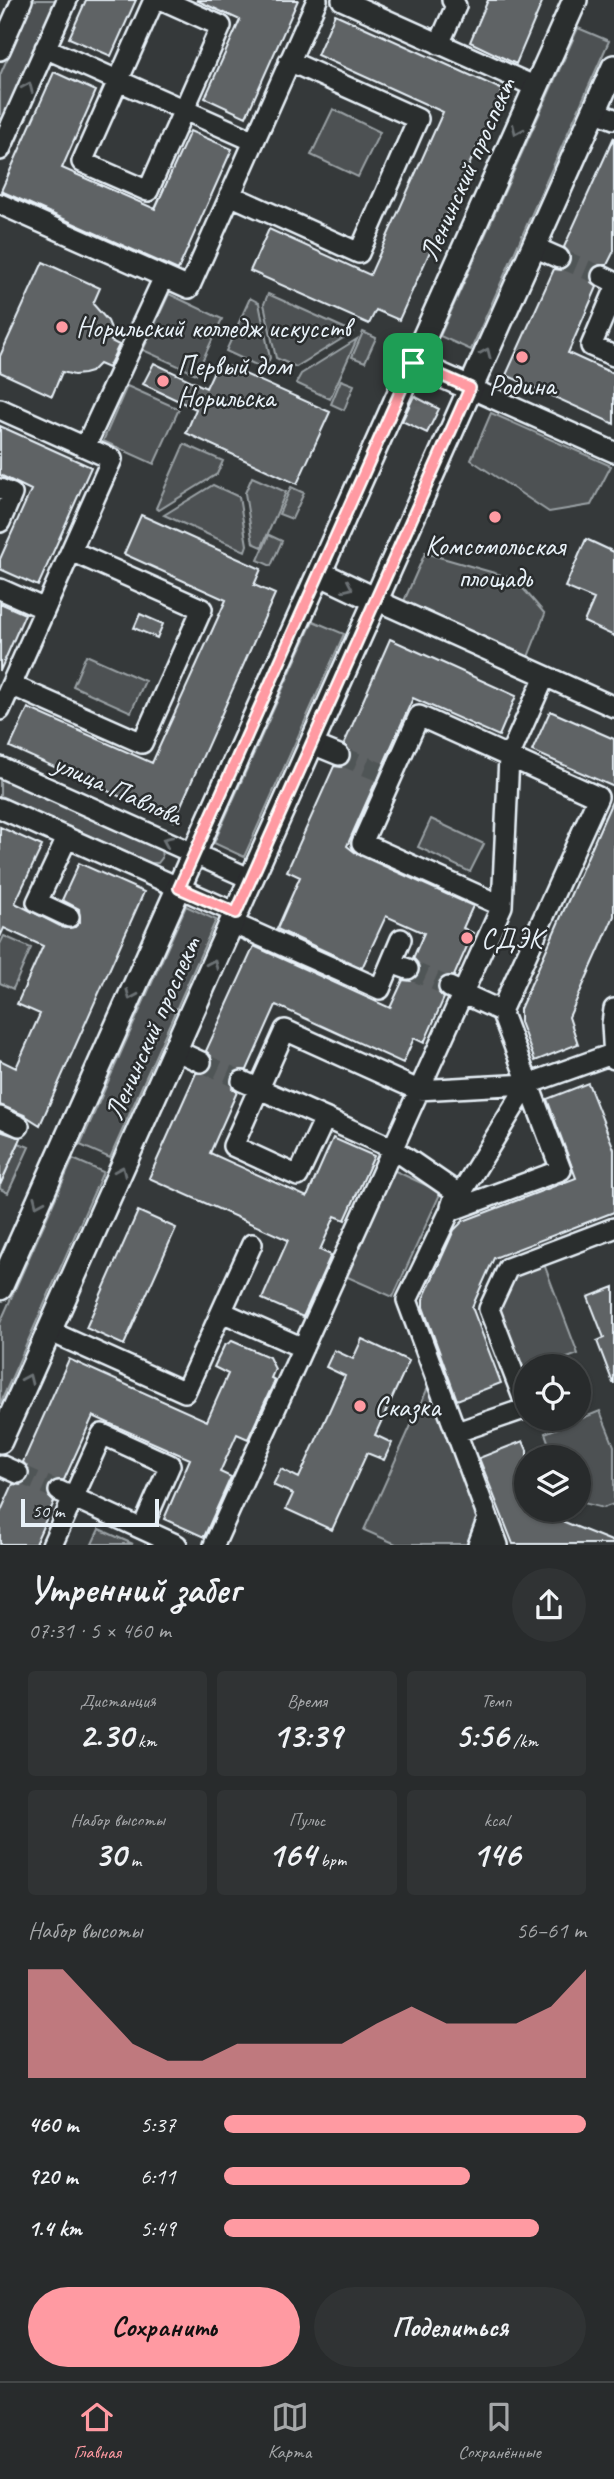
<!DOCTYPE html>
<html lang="ru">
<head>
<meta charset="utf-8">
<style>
	body { margin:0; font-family:Caveat,sans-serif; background:#303334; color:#f1f3f6; height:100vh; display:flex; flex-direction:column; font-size:26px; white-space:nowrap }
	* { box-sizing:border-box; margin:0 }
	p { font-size:23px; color:#a5a7a9 }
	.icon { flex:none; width:38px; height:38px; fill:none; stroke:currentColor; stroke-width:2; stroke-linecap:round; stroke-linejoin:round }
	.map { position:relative; height:1545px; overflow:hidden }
	.side { display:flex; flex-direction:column; background:#282b2c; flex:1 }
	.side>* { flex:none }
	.tools { position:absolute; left:514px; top:1354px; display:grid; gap:14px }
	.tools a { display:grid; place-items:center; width:77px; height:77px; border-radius:50%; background:#282b2c; box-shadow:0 2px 5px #0004,0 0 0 2px #444748; font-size:35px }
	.scale { position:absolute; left:21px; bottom:18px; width:138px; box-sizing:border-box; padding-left:7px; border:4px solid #e8f1f8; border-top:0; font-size:19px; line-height:24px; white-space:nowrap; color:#e8f1f8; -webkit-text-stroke:5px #2a2d2e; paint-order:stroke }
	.pin { position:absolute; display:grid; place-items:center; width:60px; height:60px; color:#fff; margin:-30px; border-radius:14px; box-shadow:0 4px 10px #0006 }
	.round { display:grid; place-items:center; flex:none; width:74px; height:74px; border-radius:37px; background:#303334 }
	.summary { display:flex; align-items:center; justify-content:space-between; height:119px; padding:0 28px }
	h1 { font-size:38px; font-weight:800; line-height:52px }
	.metrics { display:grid; grid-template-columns:repeat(3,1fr); gap:10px; height:119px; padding:7px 28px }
	.metrics div { display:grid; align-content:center; border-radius:7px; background:#303334; text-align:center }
	.metrics b { font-size:35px; font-weight:800 }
	.metrics small { font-size:19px; font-weight:400 }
	.metrics p { font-size:19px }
	.chart { height:196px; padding:14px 28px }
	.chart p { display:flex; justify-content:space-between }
	.chart svg { width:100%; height:126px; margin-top:7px; fill:#ff9aa2; opacity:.7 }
	.primary-button { display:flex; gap:14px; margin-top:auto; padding:14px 28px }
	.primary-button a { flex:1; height:80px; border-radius:42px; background:#ff9aa2; color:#111; font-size:28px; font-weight:800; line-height:80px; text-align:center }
	.primary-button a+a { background:#303334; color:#f1f3f6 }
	ul { padding:0 28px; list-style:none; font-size:23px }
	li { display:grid; grid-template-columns:112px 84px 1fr; align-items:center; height:52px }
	li i { height:18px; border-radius:9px; background:#ff9aa2 }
	.menu { display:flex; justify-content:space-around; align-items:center; height:98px; border-top:2px solid #444748; background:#282b2c; font-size:19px; color:#a5a7a9 }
	.menu a { display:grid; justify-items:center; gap:4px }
	.menu .selected { color:#ff9aa2 }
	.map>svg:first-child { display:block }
	.green { fill:#4d5152; stroke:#9aa1a5; stroke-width:2 }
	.building { fill:#5f6365; stroke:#e8f1f8; stroke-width:2 }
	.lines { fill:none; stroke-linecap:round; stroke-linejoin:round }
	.minor-tunnel { stroke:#505556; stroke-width:19; stroke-dasharray:19 10; stroke-linecap:butt }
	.minor-casing { stroke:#e8f1f8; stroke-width:24 }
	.major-casing { stroke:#e8f1f8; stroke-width:28 }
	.minor { stroke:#2a2d2e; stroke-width:19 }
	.major { stroke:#2a2d2e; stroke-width:23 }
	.oneway { stroke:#6c7275 }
	.route-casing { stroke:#fff; stroke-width:14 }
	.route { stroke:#ff9aa2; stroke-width:9 }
	.poi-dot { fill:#ff9aa2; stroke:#2a2d2e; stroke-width:2.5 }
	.labels { text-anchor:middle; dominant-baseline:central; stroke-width:5; stroke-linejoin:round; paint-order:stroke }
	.street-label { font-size:28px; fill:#e8f1f8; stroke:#2a2d2e }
	.poi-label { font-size:28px; fill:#e8f1f8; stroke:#2a2d2e; text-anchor:start }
</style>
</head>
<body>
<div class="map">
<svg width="614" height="1545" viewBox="0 0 614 1545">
	<rect width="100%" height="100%" fill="#35393a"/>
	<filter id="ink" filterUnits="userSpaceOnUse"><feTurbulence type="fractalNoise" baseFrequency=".0143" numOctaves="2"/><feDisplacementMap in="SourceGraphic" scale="14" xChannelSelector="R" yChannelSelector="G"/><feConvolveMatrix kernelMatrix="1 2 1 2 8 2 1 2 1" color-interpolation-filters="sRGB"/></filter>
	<g filter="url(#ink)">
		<path class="green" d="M33,0h24l-57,127v-52z
			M578,28l31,13 -138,309 -31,-14z
			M333,109l47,23 -22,45 -47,-22z
			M169,294l53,25 -26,55 -53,-24z
			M268,294l85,38 -57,35 -20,-9 -12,-54z
			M250,298l9,5 11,55 -5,11 -39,-18z
			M363,332l13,6 -11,24 -13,-5z
			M357,339l-27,60 -34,-16 5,-9z
			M341,380l13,5 -10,25 -13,-6z
			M127,386l52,23 -25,55 -51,-23z
			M491,413l120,53 -20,39 -42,7 -78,-52z
			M184,444l39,17 -6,13 -58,36 -3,-2z
			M252,477l34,15 -24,55 -9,-4 -8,-50z
			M213,485l26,12 8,48 -2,6 -81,-36z
			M291,487l13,6 -12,26 -13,-5z
			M269,535l13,6 -11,25 -13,-6z
			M425,553l90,26 30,35 -17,43 -124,-56z
			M313,621l31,13 -100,223 -30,-14z
			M86,655l59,26 -14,31 -58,-26z
			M0,776l161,73 1,9 -4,5h-7l-151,-67z
			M431,819l53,25 -14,28 -52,-25z
			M186,906l30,14 -106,238 -30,-13z
			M4,936l27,12 -18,41 -13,-6v-39z
			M19,1143l10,4 -21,46 -8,-4v-4z
			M73,1159l30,13 -103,232v-81z
			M391,1169l50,23 -48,105 -50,-22z
			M544,1264l34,90 -34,13h-17v6l-4,2 -26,-68 13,-30z
			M430,1383l50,132 -12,29h-72l-32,-14z
			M600,1411l14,35v58l-11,4 -24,-6v-44h-25l-9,-25z
			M99,1529l34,15h-41z"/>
		<path class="building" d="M86,0h50l-25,56 -42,-18z
			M196,0h102l-52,117 -41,-19 35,-78z
			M488,0h55l-27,64 -46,-22z
			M335,14l168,76 -104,230 -23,-10 -7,14 -119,-53 19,-42 101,46 73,-163 -126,-57z
			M54,72l42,19 -34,77 93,41 35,-78 42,18 -54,121 -177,-79z
			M614,137v114l-7,14h-11l-5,6v11l6,5 -29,66 46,21v50l-108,-49 48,-106 7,1 9,-6 1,-8 -7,-9z
			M43,262l57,26 -7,16 15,17 5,12 -2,8 8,4 -11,23 -9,-4 -8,8 -7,2 -10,1 -12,-3 -10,24 -52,-24v-16z
			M218,362l112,50 -33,72 -111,-51 10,-24 -53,-25 11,-21 52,25z
			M414,396l25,13 -12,24 -25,-12z
			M0,426l91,41 -53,119 -38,-17v-10l31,-69 -31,-15z
			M141,515l120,54 -7,16 21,9 -101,227 -164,-74 18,-39 124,55 74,-163 -102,-46z
			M586,539l28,13v84l-30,-14 10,-23 -29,-12z
			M0,603l25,11 -25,57z
			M140,614l23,10 -6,14 -23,-10z
			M390,639l126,57 -17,40 -86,-38 -66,148 10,8 116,52 -10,22 10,5 -19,43 -11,1 -5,6 1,10 5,5 -20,45 -10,-5 -11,25 -127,-58 -29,65 -12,1 -4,6 1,11 5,4 -27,61 97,44 26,-59 41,18 -29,64 -10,-4 -15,34 11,5 -28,62 -41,-18 26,-59 -139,-62 47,-105 11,-1 5,-6 -1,-10 -5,-5 48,-105 136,62 13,-28 8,1 8,-7 1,-8 -7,-8 11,-25 -38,-17 -24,52 -85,-39 23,-52 -13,-6 47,-105 7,1 9,-7 1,-7 -7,-9z
			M550,711l64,28v48l-82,-36z
			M614,797v119l-45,101 9,27 -43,17 -15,-39v-13z
			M0,827l42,19 -27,57 49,25 11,-1 5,-5 -1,-13 -17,-9 17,-37 65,29 -104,233 -16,-10 -24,-10v-45l16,8 24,-54 -23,-10 26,-58 -39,-18 -4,9z
			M588,1083l26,66v63l-120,46 -22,49 29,76 -44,17 -34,-93v-8l31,-69 9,-9 113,-43 -29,-79z
			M0,1131l21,7 -21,47z
			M138,1211l38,17 -52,117 -38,-17z
			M614,1287v96h-1l-16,-42 7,-3 -16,-41z
			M362,1339l47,22 -34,74 17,8 -8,17 -17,-7 -35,77 -46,-21 7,-15 -20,-9 8,-16 18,9 46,-102 -19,-9 8,-17 19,9z
			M232,1341l37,16 6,12 -4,9 4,2 -27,59 -11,-5 -17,38 11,5 -27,60 -40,-18 26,-60 -97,-43 -29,64 -12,1 -4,6 1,10 5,5 -19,42h-35v-31l13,-29 7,1 9,-6 1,-8 -7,-9 46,-103 138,62 21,-47 -14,-7 10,-21z
			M523,1441l4,9v60h23l2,7 62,25v2h-101l-34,-86z"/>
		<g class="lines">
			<path class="minor-tunnel" d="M559,258l43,18
				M339,755l41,17
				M408,969l41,18
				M201,1062l41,19
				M18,1473l41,18"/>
			<g class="minor-casing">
				<path id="minor" d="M154,0l-72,162 66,29 73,-165 -58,-26
					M342,0l194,87
					M439,44l17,-38 -4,-6
					M45,48l209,93
					M0,50l22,-50
					M594,111l20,8
					M0,150l67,-150
					M230,195l129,58 59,-134 -129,-58
					M0,204l189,84 128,-288
					M534,247l25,11
					M602,276l12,6
					M614,292l-23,54 23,10
					M470,388l144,64
					M0,409l112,50 -112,251
					M85,447l79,-170
					M0,489l12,5 -12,28
					M0,589l45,20
					M376,600l238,107
					M11,685l131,58 60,-134 -131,-58
					M312,744l27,11
					M0,767l251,112
					M0,808l236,105
					M67,838l-30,64 32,15
					M232,923l148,66 21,-50
					M391,963l17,6
					M449,987l52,24
					M614,1009l-2,15 2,35
					M175,1050l26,12
					M242,1081l150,67 64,44 -5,15
					M0,1117l19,9
					M325,1118l-27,58 -65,-30 52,-116 133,60 110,-6 84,-30
					M450,1211l111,-41 -60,-159 97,-214 -179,-81 -57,127 140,63
					M222,1312l81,36
					M49,1331l136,61 67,-148
					M527,1408l-38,-99 19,-41 106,-40
					M457,1432l70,-24
					M0,1465l18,8
					M59,1491l118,54
					M52,1545l50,-111 68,31 -28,64
					M214,1545l288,-639 7,-149 36,-81
					M478,1545l10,-27
					M498,1545l-91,-245 43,-89 78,-127"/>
			</g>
			<g class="major-casing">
				<path id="major" d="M413,363l57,25
					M319,573l57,27
					M0,1288l575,-1288
					M0,1441l614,-1374"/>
			</g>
			<use href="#minor" class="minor"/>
			<use href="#major" class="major"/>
		</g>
		<defs><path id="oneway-chevron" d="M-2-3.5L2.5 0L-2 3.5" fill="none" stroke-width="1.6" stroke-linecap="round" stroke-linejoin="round" transform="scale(1.75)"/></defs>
		<g class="oneway">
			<use href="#oneway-chevron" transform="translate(28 87) rotate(-66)"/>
			<use href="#oneway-chevron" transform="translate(517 130) rotate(114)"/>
			<use href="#oneway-chevron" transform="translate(486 353) rotate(-66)"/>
			<use href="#oneway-chevron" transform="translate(348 587) rotate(25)"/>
			<use href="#oneway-chevron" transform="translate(167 841) rotate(-156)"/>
			<use href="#oneway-chevron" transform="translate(213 964) rotate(-66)"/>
			<use href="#oneway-chevron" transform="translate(131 995) rotate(114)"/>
			<use href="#oneway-chevron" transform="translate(121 1171) rotate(-66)"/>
			<use href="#oneway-chevron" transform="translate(38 1202) rotate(114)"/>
			<use href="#oneway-chevron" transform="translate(28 1379) rotate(-66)"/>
		</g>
	</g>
	<g class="lines" filter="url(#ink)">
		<g class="route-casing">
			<path id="route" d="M413,363l57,25 -234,525 -57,-25z"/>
		</g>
		<use href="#route" class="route"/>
	</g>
	<g class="poi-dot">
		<circle cx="62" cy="327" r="7"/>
		<circle cx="522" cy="357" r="7"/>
		<circle cx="163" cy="381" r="7"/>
		<circle cx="495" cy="517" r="7"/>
		<circle cx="467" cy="938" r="7"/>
		<circle cx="360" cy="1406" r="7"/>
	</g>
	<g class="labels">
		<g class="street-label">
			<text transform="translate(467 169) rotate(-66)">Ленинский проспект</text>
			<text transform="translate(118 789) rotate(24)">улица Павлова</text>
			<text transform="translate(152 1028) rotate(-66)">Ленинский проспект</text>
		</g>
		<g class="poi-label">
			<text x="76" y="327">Норильский колледж искусств</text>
			<text x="177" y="365">Первый дом<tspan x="177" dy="32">Норильска</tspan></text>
			<text x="522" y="385" text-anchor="middle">Родина</text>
			<text x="495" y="545" text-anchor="middle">Комсомольская<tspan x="495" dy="32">площадь</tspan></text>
			<text x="481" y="938">СДЭК</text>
			<text x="374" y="1406">Сказка</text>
		</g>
	</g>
</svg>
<div class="tools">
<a><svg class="icon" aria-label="locate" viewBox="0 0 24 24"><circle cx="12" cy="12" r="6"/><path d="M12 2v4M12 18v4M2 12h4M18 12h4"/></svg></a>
<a><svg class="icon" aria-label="layers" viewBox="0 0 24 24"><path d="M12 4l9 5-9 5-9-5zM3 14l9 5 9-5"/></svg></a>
</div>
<div class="scale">50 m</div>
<div class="pin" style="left:413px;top:363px;background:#1e9e55"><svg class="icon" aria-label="arrive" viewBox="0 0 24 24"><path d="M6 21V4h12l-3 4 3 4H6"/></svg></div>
</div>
<section class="side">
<div class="summary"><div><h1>Утренний забег</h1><p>07:31 · 5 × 460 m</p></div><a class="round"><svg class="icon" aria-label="share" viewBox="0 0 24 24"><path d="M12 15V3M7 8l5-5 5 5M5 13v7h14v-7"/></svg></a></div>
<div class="metrics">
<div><p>Дистанция</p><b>2.30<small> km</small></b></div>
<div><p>Время</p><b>13:39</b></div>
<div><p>Темп</p><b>5:56<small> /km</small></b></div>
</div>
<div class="metrics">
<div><p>Набор высоты</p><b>30<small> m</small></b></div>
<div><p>Пульс</p><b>164<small> bpm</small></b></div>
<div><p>kcal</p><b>146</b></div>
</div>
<div class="chart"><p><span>Набор высоты</span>56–61 m</p>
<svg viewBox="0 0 160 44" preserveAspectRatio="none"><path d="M0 44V6L10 6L20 19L30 32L40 38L50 38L60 32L70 32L80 32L90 32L100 25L110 19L120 25L130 25L140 25L150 19L160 6V44z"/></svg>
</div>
<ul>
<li><b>460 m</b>5:37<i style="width:100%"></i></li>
<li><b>920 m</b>6:11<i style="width:68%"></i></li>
<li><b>1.4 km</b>5:49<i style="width:87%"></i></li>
</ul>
<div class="primary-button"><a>Сохранить</a><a>Поделиться</a></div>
</section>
<nav class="menu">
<a class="selected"><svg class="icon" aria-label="home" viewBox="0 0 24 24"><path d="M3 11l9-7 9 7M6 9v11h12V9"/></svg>Главная</a>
<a><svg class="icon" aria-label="map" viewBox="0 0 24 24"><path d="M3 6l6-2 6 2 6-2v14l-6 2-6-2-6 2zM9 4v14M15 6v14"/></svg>Карта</a>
<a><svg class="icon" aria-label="saved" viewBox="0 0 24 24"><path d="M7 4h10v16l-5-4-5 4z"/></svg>Сохранённые</a>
</nav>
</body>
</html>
